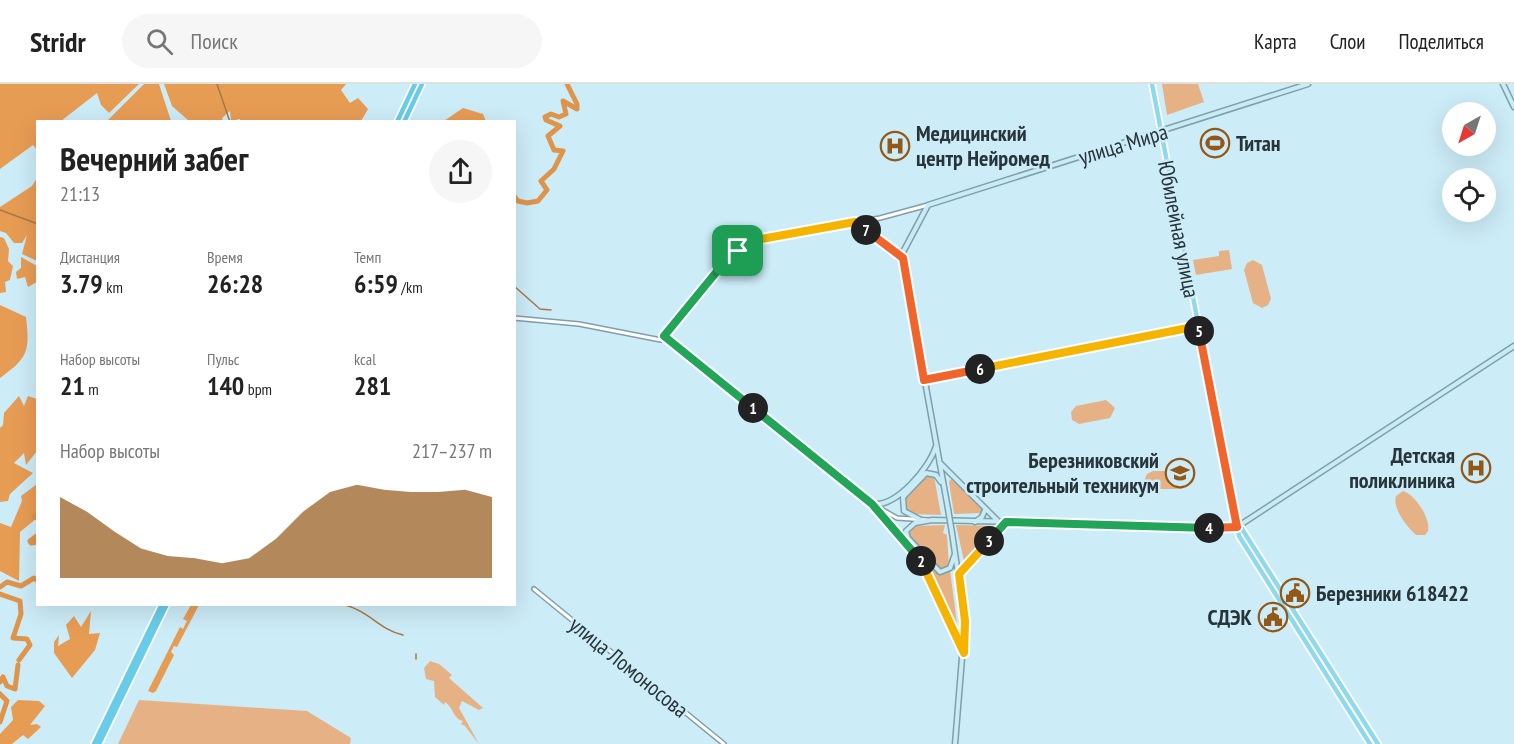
<!DOCTYPE html>
<html lang="ru">
<head>
<meta charset="utf-8">
<style>
	body { margin:0; font-family:"PT Sans Narrow",sans-serif; background:#f6f6f6; color:#222; height:100vh; display:flex; flex-direction:column; font-size:22px; white-space:nowrap }
	* { box-sizing:border-box; margin:0 }
	p { font-size:20px; color:#767676 }
	.icon { flex:none; width:33px; height:33px; fill:none; stroke:currentColor; stroke-width:2; stroke-linecap:round; stroke-linejoin:round }
	.map { position:relative; flex:1; overflow:hidden }
	.side { position:absolute; left:36px; top:36px; width:480px; height:486px; display:flex; flex-direction:column; background:#fff; border-radius:0px; box-shadow:0 6px 24px #0002 }
	.side>* { flex:none }
	.needle { width:39px; rotate:219deg }
	.controls { position:absolute; left:1442px; top:18px; display:grid; gap:12px }
	.controls a { display:grid; place-items:center; width:54px; height:54px; border-radius:50%; background:#fff; box-shadow:0 6px 24px #0002; font-size:30px }
	.pin { position:absolute; display:grid; place-items:center; width:51px; height:51px; color:#fff; margin:-26px; border-radius:12px; box-shadow:0 3px 9px #0006 }
	.km { position:absolute; width:30px; height:30px; margin:-15px; border-radius:50%; background:#222; color:#fff; font-size:16px; line-height:30px; text-align:center }
	.round { display:grid; place-items:center; flex:none; width:63px; height:63px; border-radius:32px; background:#f6f6f6 }
	.head { display:flex; align-items:center; justify-content:space-between; height:102px; padding:0 24px }
	h1 { font-size:33px; font-weight:700; line-height:45px }
	.figures { display:grid; grid-template-columns:repeat(3,1fr); gap:9px; height:102px; padding:6px 24px }
	.figures div { display:grid; align-content:center }
	.figures b { font-size:26px; font-weight:700 }
	.figures small { font-size:16px; font-weight:400 }
	.figures p { font-size:16px }
	.chart { height:168px; padding:12px 24px }
	.chart p { display:flex; justify-content:space-between }
	.chart svg { width:100%; height:108px; margin-top:6px; fill:#935817; opacity:.7 }
	header { display:flex; align-items:center; gap:36px; box-sizing:border-box; height:84px; padding:0 30px; background:#fff; border-bottom:2px solid #e0e0e0 }
	header strong { font-size:28px }
	nav { display:flex; gap:33px; margin-inline-start:auto; font-size:21px }
	.search { width:420px; height:54px; background:#f6f6f6; display:flex; align-items:center; gap:15px; box-sizing:border-box; padding:0 21px; border-radius:33px; color:#767676; font-size:22px }
	.map>svg:first-child { display:block }
	.green { fill:#e6b285 }
	.forest { fill:#e79c54 }
	.lines { fill:none; stroke-linecap:round; stroke-linejoin:round }
	.stream { stroke:#a87746; stroke-width:1.5 }
	.river { stroke:#df944c; stroke-width:5 }
	.tertiary-casing { stroke:#809faa; stroke-width:6 }
	.secondary-casing { stroke:#809faa; stroke-width:7 }
	.primary-casing { stroke:#fff; stroke-width:8 }
	.trunk-casing { stroke:#fff; stroke-width:8 }
	.tertiary { stroke:#fff; stroke-width:3 }
	.secondary { stroke:#c7ecf6; stroke-width:4 }
	.primary { stroke:#8ed9ee; stroke-width:4.5 }
	.trunk { stroke:#68cce8; stroke-width:4.5 }
	.secondary-bridge-casing { stroke:#809faa; stroke-width:7; stroke-linecap:butt }
	.secondary-bridge { stroke:#c7ecf6; stroke-width:4 }
	.split-1-casing { stroke:#fff; stroke-width:12 }
	.split-2-casing { stroke:#fff; stroke-width:12 }
	.split-3-casing { stroke:#fff; stroke-width:12 }
	.split-4-casing { stroke:#fff; stroke-width:12 }
	.split-5-casing { stroke:#fff; stroke-width:12 }
	.split-6-casing { stroke:#fff; stroke-width:12 }
	.split-7-casing { stroke:#fff; stroke-width:12 }
	.split-8-casing { stroke:#fff; stroke-width:12 }
	.split-1 { stroke:#22a559; stroke-width:8 }
	.split-2 { stroke:#22a559; stroke-width:8 }
	.split-3 { stroke:#f5b400; stroke-width:8 }
	.split-4 { stroke:#22a559; stroke-width:8 }
	.split-5 { stroke:#f0652b; stroke-width:8 }
	.split-6 { stroke:#f5b400; stroke-width:8 }
	.split-7 { stroke:#f0652b; stroke-width:8 }
	.split-8 { stroke:#f5b400; stroke-width:8 }
	.labels { text-anchor:middle; dominant-baseline:central; stroke-width:5; stroke-linejoin:round; paint-order:stroke }
	.poi-label { font-size:22px; font-weight:bold; fill:#273439; stroke:#ccecf7; text-anchor:start }
	.street-label { font-size:22px; fill:#273439; stroke:#ccecf7 }
</style>
</head>
<body>
<header>
<strong>Stridr</strong>
<div class="search"><svg class="icon" aria-label="search" viewBox="0 0 24 24"><circle cx="10" cy="10" r="6"/><path d="M15 15l6 6"/></svg>Поиск</div>
<nav><a>Карта</a><a>Слои</a><a>Поделиться</a></nav>
</header>
<div class="map">
<svg width="1514" height="660" viewBox="0 0 1514 660">
	<rect width="100%" height="100%" fill="#ccecf7"/>
	<path class="green" d="M1162,0h36l6,18 -37,13z
		M1229,166l3,19 -36,6 -3,-15 26,-4v-5z
		M1253,176l9,5 9,34 -3,6 -6,3 -9,-5 -9,-33 3,-7z
		M1106,316l9,8 -5,10 -31,6 -7,-4 -1,-8 5,-6z
		M1153,387h32l5,5v7l-8,6h-32l-6,-8 3,-7z
		M926,392h8l7,39 -28,-1 -7,-3 -2,-12z
		M951,395l30,28 1,6 -28,1 -5,-32z
		M1403,407c12,3 28,28 25,40l-3,4h-9c-9,-8 -24,-27 -20,-39z
		M945,441l-2,8 4,2 2,32 -8,4 -34,-34v-5l7,-6z
		M956,441l41,1 -28,34 -5,1z
		M911,460c9,10 24,35 39,26l8,61 -26,-54z
		M430,577l9,3 13,11 -3,3 34,30 -4,2 -17,-9 -3,7 20,36 -14,-18 -4,-2 2,-3c-10,-2 -9,-13 -18,-19l-1,3 -9,-8 -1,-16 -8,-2 -2,-11z
		M139,616l168,11 44,27 -1,6h-232z"/>
	<path class="forest" d="M0,0h139l-30,29 -8,-8 -4,-12 -36,28 -23,1 -1,28 -4,-5 -33,24z
		M144,0h15l12,37h-64z
		M164,0h182l-5,6 9,13 8,-5 10,11 -7,12 -121,1v-3l-9,2 -1,-10 -8,7 1,3h-34l-17,-15z
		M463,24l20,6 3,7h-42z
		M37,94v83l-15,-7 5,-19 -5,8h-8l-8,-10 -6,-2v-24l32,-21z
		M0,153l4,1 5,11 -1,12 5,5 -3,14 -5,2 1,10 -6,1z
		M21,173l16,9v16l-9,5 -3,-10 -8,2 -1,-7 5,-4z
		M0,221l26,12c4,34 2,41 -26,61z
		M19,312l5,10 4,-10 9,3v52l-11,14 -2,-12 -10,10 19,10 -23,21 -2,7 -8,1v-74l3,-3 1,-12z
		M37,400v34l-17,14 -1,49 -19,-10v-48l11,4 11,-26 -1,-5z
		M191,521h8l-22,42 -3,-1 -3,6 3,3 -18,36 -3,2 -5,-2 32,-64 3,2 4,-8 -4,-2z
		M91,527l-2,23 11,-1 -5,17 -23,28 -18,-25v-11l5,-7 -1,11 12,-7 -4,-14 8,-9 7,11z
		M18,616l21,1 6,5 -15,19 7,-1 4,3 -13,12 -5,-4 -11,9h-12v-10l13,-14 -2,-13z"/>
	<g class="lines">
		<path class="stream" d="M217,0l13,38
			M0,126l38,14
			M514,202l26,23 11,1
			M342,520c28,7 36,25 61,31
			M416,570v5"/>
		<path class="river" d="M514,112l4,5 9,2 11,-2 9,-11 -6,-9 13,-12 9,-18 -9,-1 -6,-14 12,-10 -14,-6 -1,-3 6,-3 8,3 7,-3 -3,-13 14,8v-5l-10,-20
			M38,428l-4,5 4,1
			M38,451l-8,6 1,2 7,-1
			M0,503l7,-5 14,4 13,-8 4,3
			M0,510l20,7 1,13 -8,24 14,1 3,6 -11,15
			M0,598l3,-5 4,9 8,3 3,-24
			M0,610l7,7 -7,21"/>
		<g class="tertiary-casing">
			<path id="tertiary" d="M855,138l47,35
				M514,234l65,6 82,16 62,-76 22,-18 29,-10 106,-18 48,-13
				M664,252l208,168 25,14 30,2
				M924,296l274,-54
				M534,505l190,155"/>
		</g>
		<g class="secondary-casing">
			<path id="secondary" d="M1503,0l11,23
				M940,379l58,58
				M872,420l50,59 41,86
				M873,420c24,3 57,-37 63,-58
				M948,425l-46,-255 26,-49 380,-121
				M921,436l-17,-9 -1,-14 23,-24 10,2 5,7
				M975,438l7,-5 3,-7
				M952,449l13,88 -10,123
				M955,470l-5,14 -10,4 -32,-34 -2,-7 9,-8 17,-3 305,7 277,-181
				M959,489l47,-51"/>
		</g>
		<g class="primary-casing">
			<path id="primary" d="M1152,0l87,452 131,208
				M1237,437l141,223"/>
		</g>
		<g class="trunk-casing">
			<path id="trunk" d="M397,38l18,-38
				M404,38l18,-38
				M94,660l68,-140
				M99,660l68,-140"/>
		</g>
		<use href="#tertiary" class="tertiary"/>
		<use href="#secondary" class="secondary"/>
		<use href="#primary" class="primary"/>
		<use href="#trunk" class="trunk"/>
		<g class="secondary-bridge-casing">
			<path id="secondary-bridge" d="M948,425l4,24"/>
		</g>
		<use href="#secondary-bridge" class="secondary-bridge"/>
	</g>
	<g class="lines">
		<g class="split-1-casing">
			<path id="split-1" d="M738,167l-15,13 -59,72 89,72"/>
		</g>
		<g class="split-2-casing">
			<path id="split-2" d="M753,324l119,96 49,57"/>
		</g>
		<g class="split-3-casing">
			<path id="split-3" d="M921,477l43,92 1,-32 -6,-47 30,-33"/>
		</g>
		<g class="split-4-casing">
			<path id="split-4" d="M989,457l17,-19 203,6"/>
		</g>
		<g class="split-5-casing">
			<path id="split-5" d="M1199,247l38,196 -28,1"/>
		</g>
		<g class="split-6-casing">
			<path id="split-6" d="M980,285l218,-43 1,5"/>
		</g>
		<g class="split-7-casing">
			<path id="split-7" d="M866,146l37,28 21,122 56,-11"/>
		</g>
		<g class="split-8-casing">
			<path id="split-8" d="M738,167l23,-12 94,-17 11,8"/>
		</g>
		<use href="#split-1" class="split-1"/>
		<use href="#split-2" class="split-2"/>
		<use href="#split-3" class="split-3"/>
		<use href="#split-4" class="split-4"/>
		<use href="#split-5" class="split-5"/>
		<use href="#split-6" class="split-6"/>
		<use href="#split-7" class="split-7"/>
		<use href="#split-8" class="split-8"/>
	</g>
	<defs>
		<g id="stadium-ring" transform="scale(1.5)"><circle r="9.5" fill="#ccecf7" stroke="#935817" stroke-width="1.5"/><path d="M0-5a6.5 5 0 1 0 0 10a6.5 5 0 1 0 0-10ZM-3.5-1.8h7v3.6h-7Z" fill="#935817"/></g>
		<g id="hospital-ring" transform="scale(1.5)"><circle r="9.5" fill="#ccecf7" stroke="#935817" stroke-width="1.5"/><path d="M-5-5h3v3.5h4V-5h3V5h-3V1.5h-4V5h-3Z" fill="#935817"/></g>
		<g id="university-ring" transform="scale(1.5)"><circle r="9.5" fill="#ccecf7" stroke="#935817" stroke-width="1.5"/><path d="M0-5L7-2L0 1L-7-2ZM-4 1L0 2.5L4 1V4Q0 6-4 4Z" fill="#935817"/></g>
		<g id="civic-ring" transform="scale(1.5)"><circle r="9.5" fill="#ccecf7" stroke="#935817" stroke-width="1.5"/><path d="M-.6-6.5H3V-4.5H.6V-3L4-1V1h2V6H-6V1h2V-1L-.6-3ZM-1.2 2.5V6h2.4V2.5Z" fill="#935817"/></g>
	</defs>
	<g fill-rule="evenodd">
		<use href="#stadium-ring" x="1215" y="59"/>
		<use href="#hospital-ring" x="895" y="62"/>
		<use href="#hospital-ring" x="1476" y="384"/>
		<use href="#university-ring" x="1180" y="389"/>
		<use href="#civic-ring" x="1295" y="509"/>
		<use href="#civic-ring" x="1273" y="533"/>
	</g>
	<g class="labels">
		<g class="poi-label">
			<text x="916" y="49">Медицинский<tspan x="916" dy="25">центр Нейромед</tspan></text>
			<text x="1236" y="59">Титан</text>
			<text x="1455" y="371" text-anchor="end">Детская<tspan x="1455" dy="25">поликлиника</tspan></text>
			<text x="1159" y="376" text-anchor="end">Березниковский<tspan x="1159" dy="25">строительный техникум</tspan></text>
			<text x="1316" y="509">Березники 618422</text>
			<text x="1252" y="533" text-anchor="end">СДЭК</text>
		</g>
		<g class="street-label">
			<text transform="translate(1123 60) rotate(-17)">улица Мира</text>
			<text transform="translate(1179 145) rotate(79)">Юбилейная улица</text>
			<text transform="translate(629 583) rotate(39)">улица Ломоносова</text>
		</g>
	</g>
</svg>
<div class="controls">
<a><svg class="needle" viewBox="-14 -14 28 28"><path d="M0-13l5 13h-10z" fill="#e53935"/><path d="M0 13l5-13h-10z" fill="#767676"/></svg></a>
<a><svg class="icon" aria-label="locate" viewBox="0 0 24 24"><circle cx="12" cy="12" r="6"/><path d="M12 2v4M12 18v4M2 12h4M18 12h4"/></svg></a>
</div>
<div class="pin" style="left:738px;top:167px;background:#1e9e55"><svg class="icon" aria-label="arrive" viewBox="0 0 24 24"><path d="M6 21V4h12l-3 4 3 4H6"/></svg></div>
<b class="km" style="left:753px;top:324px">1</b>
<b class="km" style="left:921px;top:477px">2</b>
<b class="km" style="left:989px;top:457px">3</b>
<b class="km" style="left:1209px;top:444px">4</b>
<b class="km" style="left:1199px;top:247px">5</b>
<b class="km" style="left:980px;top:285px">6</b>
<b class="km" style="left:866px;top:146px">7</b>
<section class="side">
<div class="head"><div><h1>Вечерний забег</h1><p>21:13</p></div><a class="round"><svg class="icon" aria-label="share" viewBox="0 0 24 24"><path d="M12 15V3M7 8l5-5 5 5M5 13v7h14v-7"/></svg></a></div>
<div class="figures">
<div><p>Дистанция</p><b>3.79<small> km</small></b></div>
<div><p>Время</p><b>26:28</b></div>
<div><p>Темп</p><b>6:59<small> /km</small></b></div>
</div>
<div class="figures">
<div><p>Набор высоты</p><b>21<small> m</small></b></div>
<div><p>Пульс</p><b>140<small> bpm</small></b></div>
<div><p>kcal</p><b>281</b></div>
</div>
<div class="chart"><p><span>Набор высоты</span>217–237 m</p>
<svg viewBox="0 0 160 44" preserveAspectRatio="none"><path d="M0 44V11L10 17L20 25L30 32L40 35L50 36L60 38L70 36L80 28L90 17L100 9L110 6L120 8L130 9L140 9L150 8L160 11V44z"/></svg>
</div>
</section>
</div>
</body>
</html>
